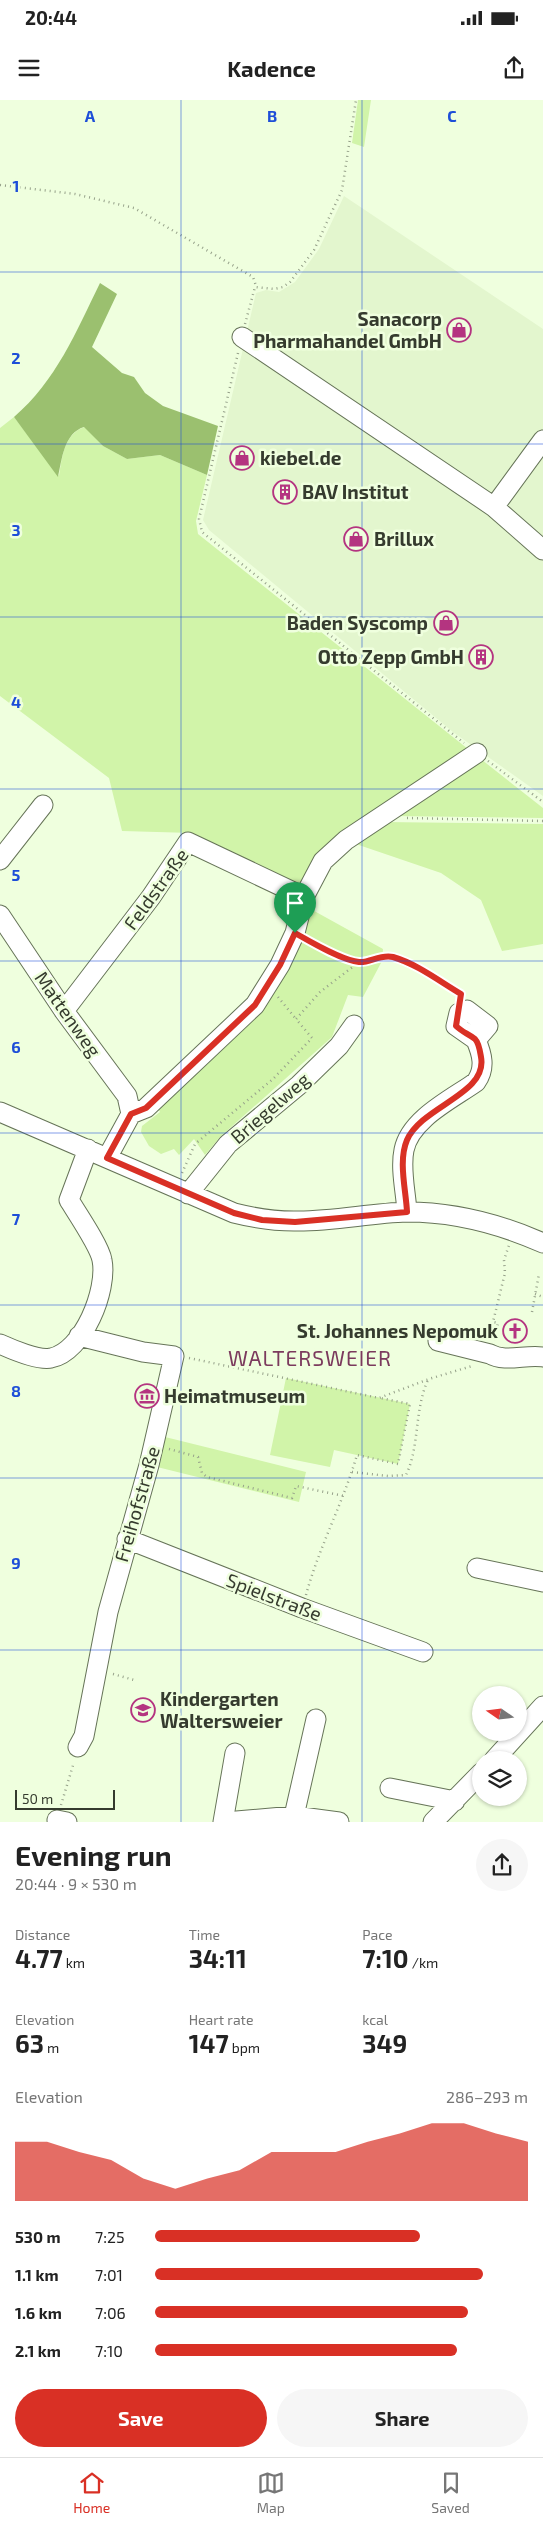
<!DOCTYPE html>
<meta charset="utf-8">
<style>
:root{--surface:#fff;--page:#f6f6f6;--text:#222;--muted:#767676;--line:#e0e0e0;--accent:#d93025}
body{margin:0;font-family:"Exo 2",sans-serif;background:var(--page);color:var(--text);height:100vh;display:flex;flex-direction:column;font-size:19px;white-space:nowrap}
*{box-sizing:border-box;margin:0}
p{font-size:16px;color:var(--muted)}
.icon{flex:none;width:28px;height:28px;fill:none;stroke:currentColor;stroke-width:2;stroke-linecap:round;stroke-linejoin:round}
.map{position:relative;height:1722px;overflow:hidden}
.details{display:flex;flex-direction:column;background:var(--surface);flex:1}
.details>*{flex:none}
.needle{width:32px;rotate:284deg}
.fabs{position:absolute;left:472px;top:1586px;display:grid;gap:10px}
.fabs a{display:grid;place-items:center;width:55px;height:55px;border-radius:50%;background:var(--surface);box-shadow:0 1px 4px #0004;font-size:25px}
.scale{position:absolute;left:15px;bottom:12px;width:100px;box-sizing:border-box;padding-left:5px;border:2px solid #353b2e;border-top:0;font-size:14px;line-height:18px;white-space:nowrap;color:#353b2e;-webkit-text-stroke:4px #efffde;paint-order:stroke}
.pin{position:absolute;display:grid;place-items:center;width:42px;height:42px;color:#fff;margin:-51px -21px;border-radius:50% 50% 50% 0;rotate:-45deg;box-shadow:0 0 5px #0007}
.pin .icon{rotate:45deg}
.round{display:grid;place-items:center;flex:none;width:52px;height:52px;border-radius:26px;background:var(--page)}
.headline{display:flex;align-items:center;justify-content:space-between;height:85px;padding:0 15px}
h1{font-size:28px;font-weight:700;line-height:38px}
.metrics{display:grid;grid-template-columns:repeat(3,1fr);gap:8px;height:85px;padding:5px 15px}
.metrics div{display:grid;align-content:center}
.metrics b{font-size:25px;font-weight:700}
.metrics small{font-size:14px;font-weight:400}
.metrics p{font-size:14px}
.chart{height:140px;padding:10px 15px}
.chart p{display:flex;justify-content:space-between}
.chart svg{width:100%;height:90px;margin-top:5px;fill:var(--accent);opacity:.7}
.action{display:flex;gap:10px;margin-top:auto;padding:10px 15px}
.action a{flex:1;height:58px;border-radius:30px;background:var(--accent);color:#fff;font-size:20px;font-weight:700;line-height:58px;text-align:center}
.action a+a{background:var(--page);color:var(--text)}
ul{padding:0 15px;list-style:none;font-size:16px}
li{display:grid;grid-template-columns:80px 60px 1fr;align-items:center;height:38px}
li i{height:12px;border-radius:6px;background:var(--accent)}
.status{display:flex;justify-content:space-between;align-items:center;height:35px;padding:0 25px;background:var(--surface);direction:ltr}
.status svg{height:14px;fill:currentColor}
header{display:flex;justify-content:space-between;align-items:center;height:65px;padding:0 15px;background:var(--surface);font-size:22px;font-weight:700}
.tab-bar{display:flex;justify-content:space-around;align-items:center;height:70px;border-top:1px solid var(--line);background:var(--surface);font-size:14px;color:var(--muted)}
.tab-bar a{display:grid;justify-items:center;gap:2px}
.tab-bar .active{color:var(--accent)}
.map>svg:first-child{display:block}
.built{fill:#e3f6ce}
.green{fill:#d1f4a9}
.forest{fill:#9bc06f}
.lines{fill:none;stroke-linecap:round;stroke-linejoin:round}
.minor-casing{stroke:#667458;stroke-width:21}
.path{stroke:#96a18a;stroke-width:2.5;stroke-dasharray:1 4;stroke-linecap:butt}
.minor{stroke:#fff;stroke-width:19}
.route-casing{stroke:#fff;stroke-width:10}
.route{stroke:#d93025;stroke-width:6}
.grid{fill:none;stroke:#1d4ed8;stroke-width:1;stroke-opacity:0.55}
.labels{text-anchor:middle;stroke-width:5;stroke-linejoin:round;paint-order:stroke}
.poi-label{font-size:19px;font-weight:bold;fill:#353b2e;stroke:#efffde;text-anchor:start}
.street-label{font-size:19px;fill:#353b2e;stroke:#efffde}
.quarter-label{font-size:21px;letter-spacing:1px;fill:#7b3a5d;stroke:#efffde}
.grid-label{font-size:16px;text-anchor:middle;font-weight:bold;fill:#1d4ed8;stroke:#efffde;stroke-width:5;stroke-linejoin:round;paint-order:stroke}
</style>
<div class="status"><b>20:44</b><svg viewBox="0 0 49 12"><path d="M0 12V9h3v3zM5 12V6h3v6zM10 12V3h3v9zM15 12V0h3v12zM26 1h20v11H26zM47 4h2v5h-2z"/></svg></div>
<header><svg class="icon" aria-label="menu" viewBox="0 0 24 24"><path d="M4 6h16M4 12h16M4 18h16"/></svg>Kadence<svg class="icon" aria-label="share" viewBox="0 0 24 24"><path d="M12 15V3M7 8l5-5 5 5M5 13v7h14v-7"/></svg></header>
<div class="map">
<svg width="543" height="1722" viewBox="0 0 543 1722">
<rect width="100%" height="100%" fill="#efffde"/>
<path class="built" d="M344,96L543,229V696L453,632L209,430L203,420L256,193L266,190L279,192L295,182L319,149Z"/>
<path class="green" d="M358,0H371L364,47L352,43Z
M14,317L59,376C62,358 64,333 85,327L103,346L127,359L160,355L207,375L196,421L198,434L473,653L380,715L302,790L192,733L122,731L109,678L0,596V328Z
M477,656L543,708V718L392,716Z
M383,722L543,724V844L502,851L481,800L441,773L350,742Z
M307,807L383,849L382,861L363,897L348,895L332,937L220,1037L205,1055L194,1039L179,1055L174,1049L161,1054L149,1046L141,1032L142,1026L160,1012L157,1007L239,932Z
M286,1278L410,1304L398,1364L334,1350L330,1367L270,1355Z
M157,1335L306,1372L299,1402L149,1365Z"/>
<path class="forest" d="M100,183L117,194L92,247L122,273L134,277L145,293L163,306L218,326L207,375L160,355L127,359L103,346L84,327C64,333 62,359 58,377L14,317C56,281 76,232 100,183Z"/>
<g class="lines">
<g class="minor-casing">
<path id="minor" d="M242,237L494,407L543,450
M494,407L543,340
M0,760L43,705
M0,815L64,911L127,996L131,1014
M467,910L488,926L476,940L456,926L459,913Z
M64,911L151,797L188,742L304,797
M0,1012L234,1113C254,1118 273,1121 294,1121C332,1122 369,1113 407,1112C455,1112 500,1124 543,1143
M107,1058L131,1014L146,1008L255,905L280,865L295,833L304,797L323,761L346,740L477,653
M188,1094L228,1044L299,985L339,946L354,925
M407,1112C406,1093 400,1069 404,1050C410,1019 452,999 476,982C486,968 482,954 476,940
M438,1241L490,1254C505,1263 526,1254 543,1257
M0,1244C11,1249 39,1261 51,1258C83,1252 108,1190 102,1160C100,1147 77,1113 69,1100L88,1049
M127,1439L302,1508L423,1552
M477,1468L543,1482
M78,1647L84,1636L108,1512L149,1365L174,1256L143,1252L79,1236
M494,1660L543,1606
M390,1688L455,1701
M294,1716L316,1619
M57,1720L67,1722
M223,1722L235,1653
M225,1722L294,1716L339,1722
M433,1722L481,1673"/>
</g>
<path class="path" d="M0,85L75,94L134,108L253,177L256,186
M245,224L255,187L274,189L283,187L290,182L314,150L342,90L356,0
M238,253L199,419L202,432L464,643
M488,661L543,702
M407,718L543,721
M307,840C318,846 349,863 361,861C372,860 380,854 392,857C416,863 439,881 461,894
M278,897L296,919
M182,1073L195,1044L273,979L312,938L296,919L320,892L359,862
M535,1194L543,1197
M532,1212L539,1174
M494,1240L498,1223L493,1222L505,1173L504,1160L509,1145
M189,1258L379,1298L429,1279L472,1266
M169,1349L198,1357L202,1373L207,1377L292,1398L296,1386L344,1396
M352,1372L388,1376L406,1375C420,1346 414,1310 428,1280
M306,1495C319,1447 343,1403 357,1355L398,1364L410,1304L380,1298
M113,1574L134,1580
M61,1705L74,1662"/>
<use href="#minor" class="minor"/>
</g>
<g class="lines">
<g class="route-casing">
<path id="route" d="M295,833C311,842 341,860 359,862C370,863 380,854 393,857C417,864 439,881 461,894L456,926C462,932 469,934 475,939C479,943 480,951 481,957C488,994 422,1006 407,1040C398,1061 406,1090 407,1112L295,1122L262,1120L234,1113L107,1058L131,1014L146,1008L255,905L280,865Z"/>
</g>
<use href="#route" class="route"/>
</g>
<path class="grid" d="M181,0V1722M362,0V1722M0,172H543M0,344H543M0,517H543M0,689H543M0,861H543M0,1033H543M0,1205H543M0,1378H543M0,1550H543"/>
<defs>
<g id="shop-ring" transform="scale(1.25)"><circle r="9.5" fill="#efffde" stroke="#b43480" stroke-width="1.5"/><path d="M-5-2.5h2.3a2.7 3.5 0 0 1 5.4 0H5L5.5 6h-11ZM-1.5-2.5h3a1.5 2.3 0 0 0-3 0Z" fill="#b43480"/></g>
<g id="building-ring" transform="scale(1.25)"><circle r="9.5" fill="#efffde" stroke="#b43480" stroke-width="1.5"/><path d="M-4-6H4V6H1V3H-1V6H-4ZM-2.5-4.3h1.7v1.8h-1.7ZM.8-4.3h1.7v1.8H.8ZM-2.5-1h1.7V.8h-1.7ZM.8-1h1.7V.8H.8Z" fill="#b43480"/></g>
<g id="church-ring" transform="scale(1.25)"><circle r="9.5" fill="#efffde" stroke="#b43480" stroke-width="1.5"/><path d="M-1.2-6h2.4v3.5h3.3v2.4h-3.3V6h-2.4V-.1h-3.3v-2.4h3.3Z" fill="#b43480"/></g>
<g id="museum-ring" transform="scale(1.25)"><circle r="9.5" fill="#efffde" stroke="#b43480" stroke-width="1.5"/><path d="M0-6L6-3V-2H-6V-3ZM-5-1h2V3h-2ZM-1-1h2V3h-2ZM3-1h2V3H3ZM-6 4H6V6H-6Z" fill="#b43480"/></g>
<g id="school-ring" transform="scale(1.25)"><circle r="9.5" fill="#efffde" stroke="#b43480" stroke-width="1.5"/><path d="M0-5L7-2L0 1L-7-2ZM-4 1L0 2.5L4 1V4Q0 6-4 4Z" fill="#b43480"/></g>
</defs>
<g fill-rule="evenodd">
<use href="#shop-ring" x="459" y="230"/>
<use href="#shop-ring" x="242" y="358"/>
<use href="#building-ring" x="285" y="392"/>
<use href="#shop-ring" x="356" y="439"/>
<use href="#shop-ring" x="446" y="523"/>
<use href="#building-ring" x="481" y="557"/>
<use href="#church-ring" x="515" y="1231"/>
<use href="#museum-ring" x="147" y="1296"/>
<use href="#school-ring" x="143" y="1610"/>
</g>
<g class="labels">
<g class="poi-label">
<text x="442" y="226" text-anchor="end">Sanacorp<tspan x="442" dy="22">Pharmahandel GmbH</tspan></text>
<text x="260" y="365">kiebel.de</text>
<text x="302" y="399">BAV Institut</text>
<text x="374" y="446">Brillux</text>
<text x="428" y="530" text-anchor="end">Baden Syscomp</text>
<text x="464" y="564" text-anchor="end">Otto Zepp GmbH</text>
<text x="498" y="1238" text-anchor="end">St. Johannes Nepomuk</text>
<text x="164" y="1303">Heimatmuseum</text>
<text x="160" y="1606">Kindergarten<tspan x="160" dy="22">Waltersweier</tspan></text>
</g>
<g class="street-label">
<text transform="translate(156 789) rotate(-54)" y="7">Feldstraße</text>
<text transform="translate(68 914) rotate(55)" y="7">Mattenweg</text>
<text transform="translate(270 1008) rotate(-41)" y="7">Briegelweg</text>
<text transform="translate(137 1404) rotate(-74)" y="7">Freihofstraße</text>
<text transform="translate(274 1497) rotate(21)" y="7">Spielstraße</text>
</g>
<g class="quarter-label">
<text x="310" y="1266">WALTERSWEIER</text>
</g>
</g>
<g class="grid-label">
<text x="90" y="22">A</text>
<text x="272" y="22">B</text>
<text x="452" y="22">C</text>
<text x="16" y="92">1</text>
<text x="16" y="264">2</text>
<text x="16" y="436">3</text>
<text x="16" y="608">4</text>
<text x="16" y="781">5</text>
<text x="16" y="953">6</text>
<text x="16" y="1125">7</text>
<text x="16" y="1297">8</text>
<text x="16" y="1469">9</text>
</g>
</svg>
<div class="fabs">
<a><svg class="needle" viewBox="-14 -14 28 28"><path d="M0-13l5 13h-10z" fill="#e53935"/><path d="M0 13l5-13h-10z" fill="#767676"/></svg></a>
<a><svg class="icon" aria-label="layers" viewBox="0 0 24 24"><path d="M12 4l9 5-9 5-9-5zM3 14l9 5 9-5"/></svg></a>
</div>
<div class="scale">50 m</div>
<div class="pin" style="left:295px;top:833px;background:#1e9e55"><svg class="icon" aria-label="arrive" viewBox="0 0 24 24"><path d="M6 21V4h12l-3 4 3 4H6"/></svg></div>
</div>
<section class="details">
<div class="headline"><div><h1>Evening run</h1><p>20:44 · 9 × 530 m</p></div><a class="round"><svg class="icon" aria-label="share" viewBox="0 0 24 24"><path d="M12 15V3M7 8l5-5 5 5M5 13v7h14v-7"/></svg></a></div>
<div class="metrics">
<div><p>Distance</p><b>4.77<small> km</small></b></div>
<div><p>Time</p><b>34:11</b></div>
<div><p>Pace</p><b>7:10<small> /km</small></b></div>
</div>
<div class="metrics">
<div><p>Elevation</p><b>63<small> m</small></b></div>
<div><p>Heart rate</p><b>147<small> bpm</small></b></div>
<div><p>kcal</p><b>349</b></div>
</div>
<div class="chart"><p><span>Elevation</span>286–293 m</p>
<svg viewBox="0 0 160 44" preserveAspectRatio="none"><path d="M0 44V15L10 15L20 20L30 24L40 33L50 38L60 33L70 29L80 20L90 20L100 20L110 15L120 11L130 6L140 6L150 11L160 15V44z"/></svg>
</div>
<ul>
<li><b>530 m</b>7:25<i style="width:71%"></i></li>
<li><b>1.1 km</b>7:01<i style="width:88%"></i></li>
<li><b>1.6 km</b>7:06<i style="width:84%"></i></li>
<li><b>2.1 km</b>7:10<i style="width:81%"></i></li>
</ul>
<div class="action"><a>Save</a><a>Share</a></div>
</section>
<nav class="tab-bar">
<a class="active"><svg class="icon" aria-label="home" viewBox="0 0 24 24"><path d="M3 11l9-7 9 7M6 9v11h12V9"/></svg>Home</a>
<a><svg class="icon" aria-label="map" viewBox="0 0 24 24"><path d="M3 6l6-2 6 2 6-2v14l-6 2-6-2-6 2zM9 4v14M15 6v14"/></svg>Map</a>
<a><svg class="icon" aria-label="saved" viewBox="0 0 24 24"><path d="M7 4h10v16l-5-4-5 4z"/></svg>Saved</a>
</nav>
